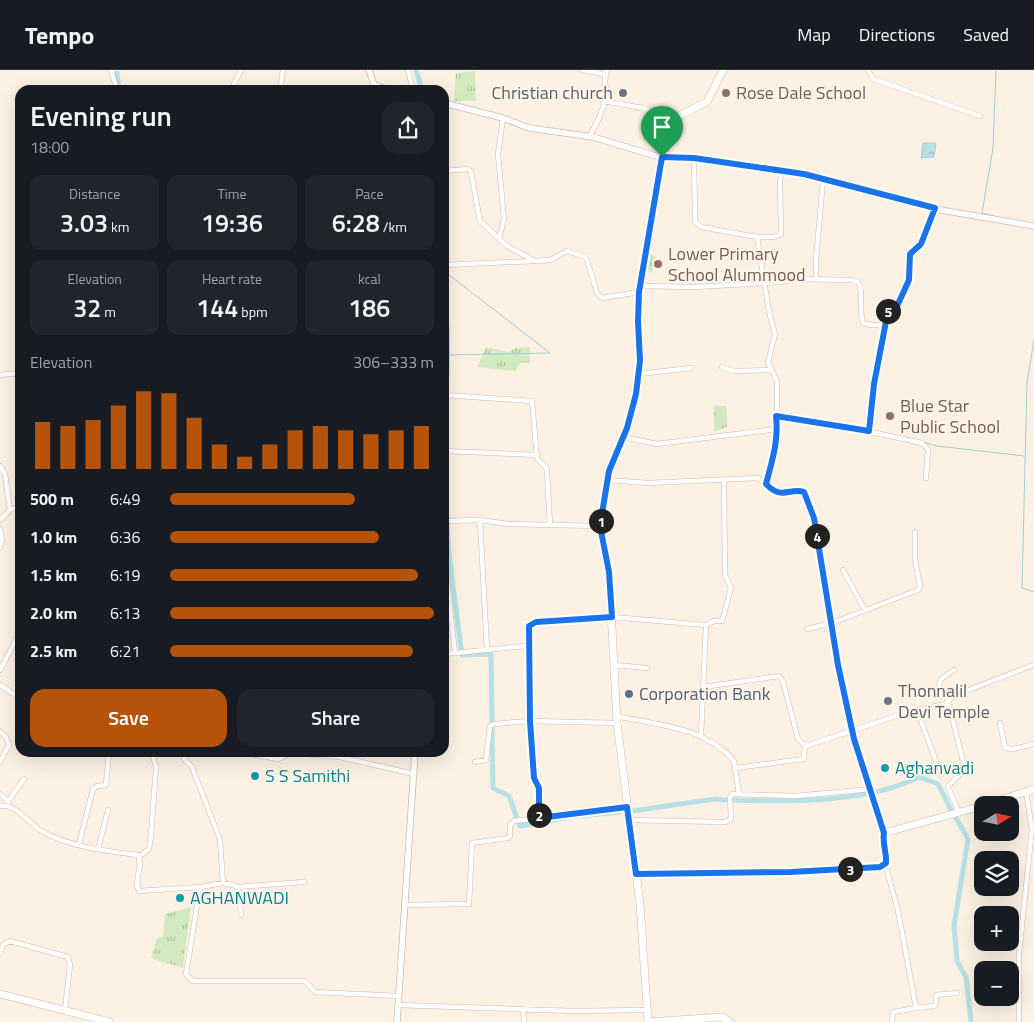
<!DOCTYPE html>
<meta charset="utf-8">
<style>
:root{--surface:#171b24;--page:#20242c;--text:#f1f3f6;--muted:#9ea1a6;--line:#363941;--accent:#b45309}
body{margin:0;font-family:"Titillium Web",sans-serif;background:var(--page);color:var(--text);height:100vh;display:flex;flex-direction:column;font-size:19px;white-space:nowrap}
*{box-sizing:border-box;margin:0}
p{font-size:16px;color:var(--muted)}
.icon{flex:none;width:28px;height:28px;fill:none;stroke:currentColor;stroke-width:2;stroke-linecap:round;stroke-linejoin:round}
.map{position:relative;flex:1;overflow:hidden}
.drawer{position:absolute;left:15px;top:15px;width:434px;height:672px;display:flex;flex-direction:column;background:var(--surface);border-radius:15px;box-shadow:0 5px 20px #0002}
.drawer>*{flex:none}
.needle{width:32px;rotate:80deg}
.fabs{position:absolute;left:974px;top:726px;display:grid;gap:10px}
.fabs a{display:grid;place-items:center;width:45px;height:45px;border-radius:10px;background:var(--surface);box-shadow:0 5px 20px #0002;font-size:25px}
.pin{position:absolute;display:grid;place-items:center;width:42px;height:42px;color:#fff;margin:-51px -21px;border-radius:50% 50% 50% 0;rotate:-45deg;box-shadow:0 0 5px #0007}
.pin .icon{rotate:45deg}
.km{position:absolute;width:25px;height:25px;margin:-12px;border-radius:50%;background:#222;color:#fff;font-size:14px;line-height:25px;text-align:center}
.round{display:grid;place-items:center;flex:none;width:52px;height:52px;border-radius:15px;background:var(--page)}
.summary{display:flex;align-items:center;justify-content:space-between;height:85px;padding:0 15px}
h1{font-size:28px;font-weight:600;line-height:38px}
.metrics{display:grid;grid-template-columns:repeat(3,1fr);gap:8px;height:85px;padding:5px 15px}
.metrics div{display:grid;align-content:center;border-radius:12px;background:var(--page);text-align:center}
.metrics b{font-size:25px;font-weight:600}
.metrics small{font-size:14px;font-weight:400}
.metrics p{font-size:14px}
.chart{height:140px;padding:10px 15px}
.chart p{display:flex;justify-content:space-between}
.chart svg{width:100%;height:90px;margin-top:5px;stroke:var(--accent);stroke-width:6}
.action{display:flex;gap:10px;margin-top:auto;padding:10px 15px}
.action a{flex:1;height:58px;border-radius:15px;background:var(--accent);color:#fff;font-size:20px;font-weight:600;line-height:58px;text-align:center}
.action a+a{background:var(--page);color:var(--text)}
ul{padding:0 15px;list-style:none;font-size:16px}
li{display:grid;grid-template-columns:80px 60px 1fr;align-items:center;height:38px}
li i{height:12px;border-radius:6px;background:var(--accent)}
header{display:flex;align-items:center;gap:30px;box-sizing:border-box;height:70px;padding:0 25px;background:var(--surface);border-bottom:1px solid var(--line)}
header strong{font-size:24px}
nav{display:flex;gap:28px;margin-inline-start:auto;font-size:18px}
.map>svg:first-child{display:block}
.park{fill:url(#park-tufts)}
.water{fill:url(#water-ripples);stroke:#9dd1d8}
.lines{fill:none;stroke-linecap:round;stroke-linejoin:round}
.stream{stroke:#9dd1d8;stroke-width:1}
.canal{stroke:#b7e1e6;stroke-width:5}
.minor-casing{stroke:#d0baac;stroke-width:5.5}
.tertiary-casing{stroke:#d0baac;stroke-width:7}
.secondary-casing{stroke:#d3baa9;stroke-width:8}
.minor{stroke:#fff;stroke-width:4.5}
.tertiary{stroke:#fff;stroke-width:5.5}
.secondary{stroke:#fff;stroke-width:7}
.route-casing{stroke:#fff;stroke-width:10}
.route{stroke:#1a73e8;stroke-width:6}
.worship-dot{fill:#6b7280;stroke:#fff5e9;stroke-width:2}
.education-dot{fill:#8d6e63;stroke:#fff5e9;stroke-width:2}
.service-dot{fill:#5c6f8a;stroke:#fff5e9;stroke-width:2}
.culture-dot{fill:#0f9aa8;stroke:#fff5e9;stroke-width:2}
.labels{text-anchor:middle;stroke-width:4;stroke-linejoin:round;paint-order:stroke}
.worship-label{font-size:18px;fill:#5b616d;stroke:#fff5e9;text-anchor:end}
.education-label{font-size:18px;fill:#785e54;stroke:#fff5e9;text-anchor:start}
.service-label{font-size:18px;fill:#4e5e75;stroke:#fff5e9;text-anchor:start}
.culture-label{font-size:18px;fill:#0d838f;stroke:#fff5e9;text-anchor:start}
</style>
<header>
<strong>Tempo</strong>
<nav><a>Map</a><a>Directions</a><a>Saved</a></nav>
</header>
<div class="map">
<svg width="1034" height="952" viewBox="0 0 1034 952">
<defs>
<pattern id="park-tufts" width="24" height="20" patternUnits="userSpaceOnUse" patternTransform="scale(1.25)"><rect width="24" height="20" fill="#d3eac1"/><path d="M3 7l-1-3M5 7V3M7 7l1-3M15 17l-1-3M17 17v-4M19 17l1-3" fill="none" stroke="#b0c09f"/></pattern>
<pattern id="water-ripples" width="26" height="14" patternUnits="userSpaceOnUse" patternTransform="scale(1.25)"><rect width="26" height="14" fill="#b7e1e6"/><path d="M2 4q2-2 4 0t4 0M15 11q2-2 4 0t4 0" fill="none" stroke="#99b9bc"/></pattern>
</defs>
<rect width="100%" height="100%" fill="#fcf1e2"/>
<path class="park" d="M475,1L476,31H454L456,3Z
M649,183L656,187L652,203L648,200Z
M486,277L509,282L515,278L530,277V293H520L516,301L477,297Z
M714,335L726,336L727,357L714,362Z
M191,837L183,898L151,888L157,868L163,866L165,844Z"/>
<path class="water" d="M923,73H936L934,87L921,88Z"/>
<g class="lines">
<path class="stream" d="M996,0L993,78L982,143L997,147
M444,201L550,283L446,285
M1034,270L1027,313L1022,518L1034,522
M913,369L937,376L1024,386"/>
<path class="canal" d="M416,0L422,20
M117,3L119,20
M444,240C452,264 444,335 444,364
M444,403L449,485L462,585L491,584L493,718L509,726L520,756L571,747L620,742
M733,730C790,732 867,733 919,707L938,714L952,742
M632,741L715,729L726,730
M956,748L968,769L954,856L957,891L966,907L971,952"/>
<g class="minor-casing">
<path id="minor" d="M111,0L117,20
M408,0L413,20
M582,0L605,4
M868,0L873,9L980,46
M231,20L241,0
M280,20L283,0
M603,31L643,38L674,48
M589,66C596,57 607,32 606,20C605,13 604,7 607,0
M694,87L695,152L701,157L757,167
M783,100L780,110L781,164L774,167H757L769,242L775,264L768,293L777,311V359L775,380L766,414C780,430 790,417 804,422L814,447L838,595L854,669L884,763
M444,101L468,99L471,102L480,151L507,176L535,191L550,190L567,181L586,187L597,223L602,228L639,222
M499,168L504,150L498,84L503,48
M444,195L534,191
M816,208V190L823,110
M640,216L695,217L779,212L798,209L852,210L858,212C865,224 857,241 864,254L885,256
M444,251V264
M722,297L734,301L771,300
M639,304L691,298
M0,305L20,303
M444,325L532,331L537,389L546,397L547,402L550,455
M776,346L834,354L922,373L928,379L926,408
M869,361L874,314L888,241L899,234L909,210L910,185L921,174L935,139
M623,367L657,374L777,359
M444,381L537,385
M0,396L5,404L10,440
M607,410L648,413L758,408L766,414
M0,450L10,440L20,436
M480,450L487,580
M444,451L480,450L508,454L600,456
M0,459L2,470L0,477
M444,485L455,583L526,576L529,573V556L536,552L612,547L706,555
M843,500L865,540
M807,559L832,553L918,520L920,516L915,490V462
M529,573L530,651L534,708L539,718V748
M444,584L455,583
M614,595L647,598
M0,600L20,562
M954,600L941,609L939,615L948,631L964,695C963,704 953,709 948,717L959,743
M0,615L20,628
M703,617L779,606L783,612L798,669L806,676L908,642L945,634L953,626L1033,595
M917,640L941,705
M616,646C658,655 705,657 734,691L739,724
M1000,653L1005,678L1013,679L1034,674
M0,661L6,667L9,675L0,692
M701,665L706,555L714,551H722L731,518L725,505L724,410
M185,682L184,689L192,697L220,770L223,813
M239,682L278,689L291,683L340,687L414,704
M475,692L486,690L490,656L494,654L530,651L617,653
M736,698L804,689L805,675
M0,724L9,732
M9,730L24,709
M0,736C15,733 29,753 41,761C70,777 106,781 138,785C144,797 133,810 139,821L200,817L186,904L193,911H305L315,922L399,926
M629,750L725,752L731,749L730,727L732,724L796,726L871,719
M79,774L93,719L97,716L106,715L109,682
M98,779L108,740
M139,787L149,779L151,766L156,697L152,682
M885,793L898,841L916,938L893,942L892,952
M200,817L223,813L236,816L239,823L241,845
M237,817L304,812
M404,835L469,834L472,773L508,768L510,766V755L514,751L627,737
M0,883L4,874L10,871L68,887L70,895L65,940
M398,935L573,941L647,940
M916,938L934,936L936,933V925L957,923
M523,939L524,952
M1019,952V884L1032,759L1026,722"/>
</g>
<g class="tertiary-casing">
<path id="tertiary" d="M369,0L374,15L390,20
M444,33L503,48L529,58L593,67L656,86L694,87L804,104L935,139L1034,156
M397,952L415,682"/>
</g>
<g class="secondary-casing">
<path id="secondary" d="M723,0L707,32L674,48L662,87L640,216L638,251L641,291L636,324L627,358L609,401L600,456L609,502L617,653L640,834L648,952L722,947L730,952
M985,735L1034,719
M636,804L791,802L881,797L885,793C887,783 882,773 884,763L982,736
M0,924L110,952"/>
</g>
<use href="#minor" class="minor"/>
<use href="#tertiary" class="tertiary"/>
<use href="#secondary" class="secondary"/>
</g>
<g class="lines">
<g class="route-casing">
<path id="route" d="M662,87L694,88L804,104L935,138L921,174L910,184L909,210L898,234L888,241L874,314L869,361L776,346C779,370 772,391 766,414C782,431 790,417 804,422L814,448L838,595L854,669L884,763C882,773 887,783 886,793L880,797L791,802L636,804L627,737L539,748V718L534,708L530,651L529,556L536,552L612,547L609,502L600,456L609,401L627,358L636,324L640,291L638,251L639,222Z"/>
</g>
<use href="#route" class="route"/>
</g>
<g class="worship-dot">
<circle cx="623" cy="23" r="5"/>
<circle cx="888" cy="631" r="5"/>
</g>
<g class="education-dot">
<circle cx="726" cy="23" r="5"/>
<circle cx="658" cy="194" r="5"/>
<circle cx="890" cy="346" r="5"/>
</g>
<circle class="service-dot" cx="629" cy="624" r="5"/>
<g class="culture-dot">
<circle cx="885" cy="698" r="5"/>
<circle cx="255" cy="706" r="5"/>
<circle cx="180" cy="828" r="5"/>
</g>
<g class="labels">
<g class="worship-label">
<text x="613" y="29">Christian church</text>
<text x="898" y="627" text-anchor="start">Thonnalil<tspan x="898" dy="21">Devi Temple</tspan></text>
</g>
<g class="education-label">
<text x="736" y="29">Rose Dale School</text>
<text x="668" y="190">Lower Primary<tspan x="668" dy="21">School Alummood</tspan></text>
<text x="900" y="342">Blue Star<tspan x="900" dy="21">Public School</tspan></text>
</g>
<g class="service-label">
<text x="639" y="630">Corporation Bank</text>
</g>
<g class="culture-label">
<text x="895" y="704">Aghanvadi</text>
<text x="265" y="712">S S Samithi</text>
<text x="190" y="834">AGHANWADI</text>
</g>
</g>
</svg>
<div class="fabs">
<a><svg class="needle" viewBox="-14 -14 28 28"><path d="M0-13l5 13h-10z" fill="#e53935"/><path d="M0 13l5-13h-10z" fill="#9ea1a6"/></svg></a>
<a><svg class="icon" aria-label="layers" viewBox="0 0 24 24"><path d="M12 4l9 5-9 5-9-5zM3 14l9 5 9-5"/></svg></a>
<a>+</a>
<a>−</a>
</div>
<div class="pin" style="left:662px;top:87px;background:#1e9e55"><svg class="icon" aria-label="arrive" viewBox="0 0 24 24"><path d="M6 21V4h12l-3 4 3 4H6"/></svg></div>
<b class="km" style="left:601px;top:451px">1</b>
<b class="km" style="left:539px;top:745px">2</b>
<b class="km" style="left:850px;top:799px">3</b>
<b class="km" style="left:817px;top:466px">4</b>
<b class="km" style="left:888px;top:241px">5</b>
<section class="drawer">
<div class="summary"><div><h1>Evening run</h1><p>18:00</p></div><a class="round"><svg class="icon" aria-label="share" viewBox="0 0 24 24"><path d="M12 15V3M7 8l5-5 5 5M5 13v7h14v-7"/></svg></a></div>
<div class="metrics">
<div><p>Distance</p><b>3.03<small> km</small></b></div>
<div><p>Time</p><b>19:36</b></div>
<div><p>Pace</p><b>6:28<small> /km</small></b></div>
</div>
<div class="metrics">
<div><p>Elevation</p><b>32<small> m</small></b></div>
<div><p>Heart rate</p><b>144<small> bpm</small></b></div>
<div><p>kcal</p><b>186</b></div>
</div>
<div class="chart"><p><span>Elevation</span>306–333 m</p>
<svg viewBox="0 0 160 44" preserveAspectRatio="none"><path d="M5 44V21M15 44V23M25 44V20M35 44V13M45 44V6M55 44V7M65 44V19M75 44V32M85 44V38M95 44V32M105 44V25M115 44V23M125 44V25M135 44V27M145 44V25M155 44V23"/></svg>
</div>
<ul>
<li><b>500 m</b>6:49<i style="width:70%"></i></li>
<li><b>1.0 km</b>6:36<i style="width:79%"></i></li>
<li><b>1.5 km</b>6:19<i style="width:94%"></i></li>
<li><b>2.0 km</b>6:13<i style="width:100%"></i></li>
<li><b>2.5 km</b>6:21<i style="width:92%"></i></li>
</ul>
<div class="action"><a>Save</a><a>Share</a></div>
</section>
</div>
